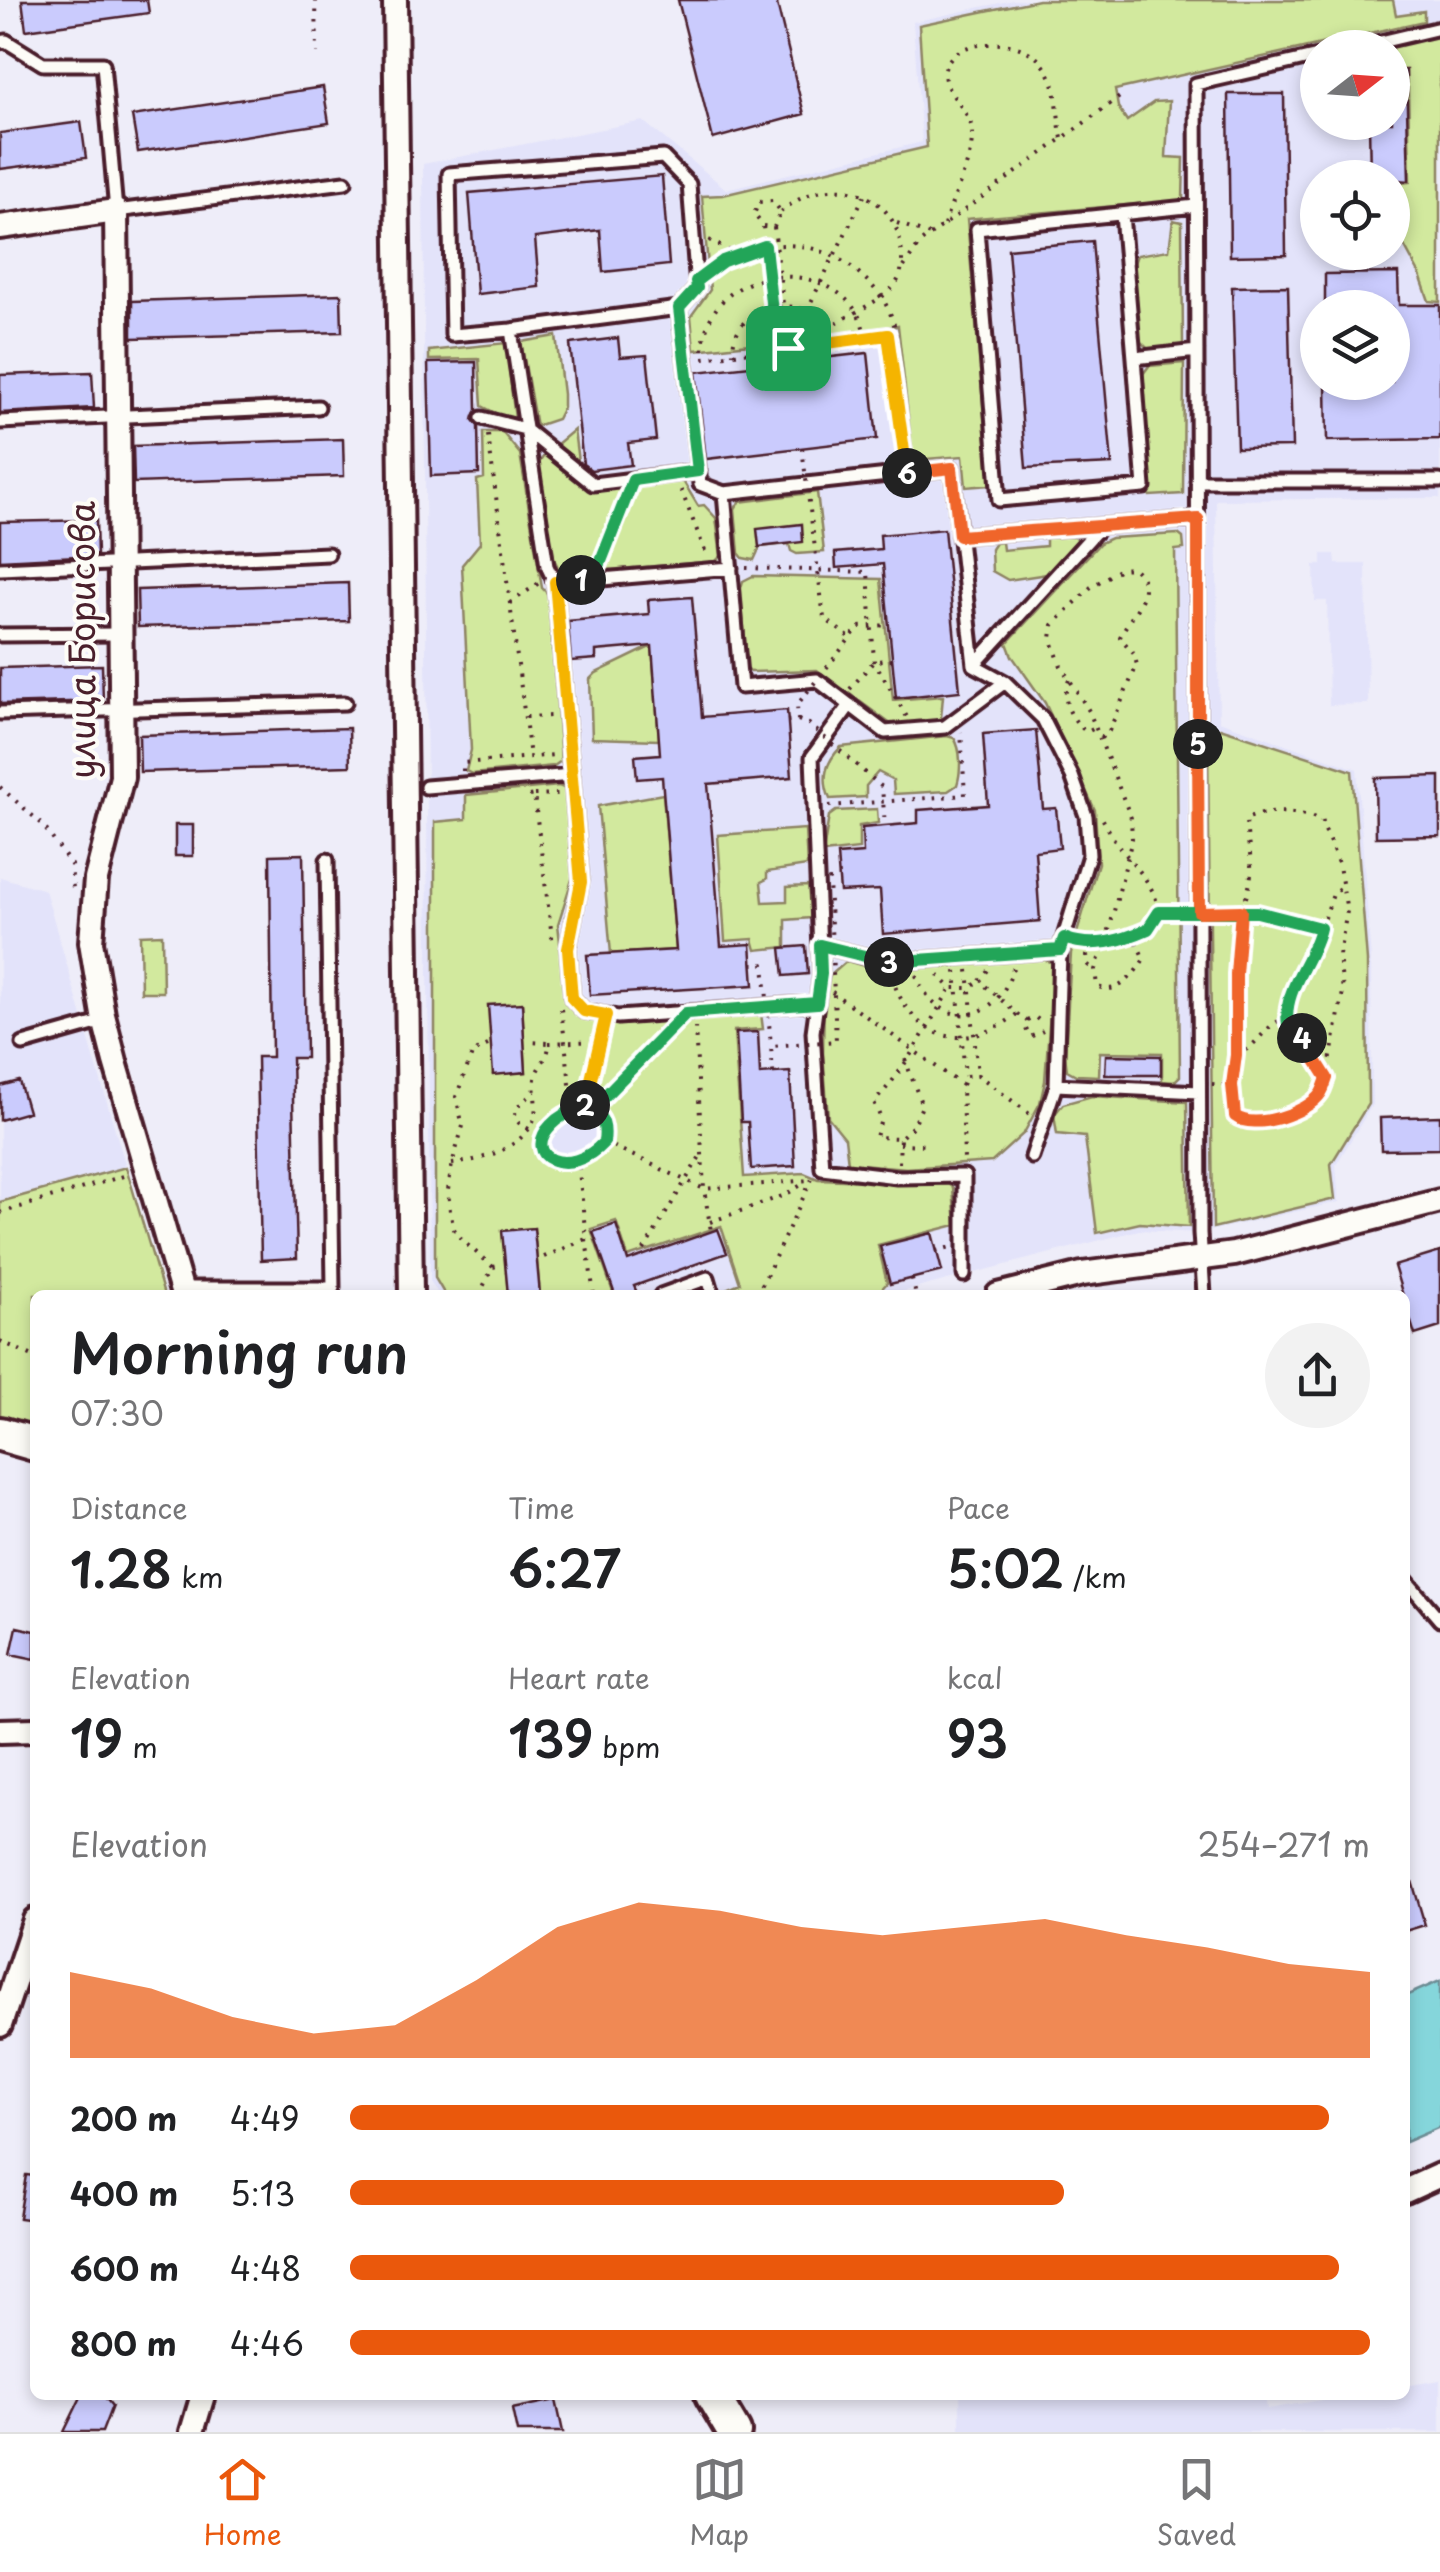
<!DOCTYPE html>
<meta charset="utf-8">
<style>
:root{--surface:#fff;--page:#f2f2f2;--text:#202124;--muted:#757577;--line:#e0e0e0;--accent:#ea580c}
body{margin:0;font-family:"Playpen Sans",sans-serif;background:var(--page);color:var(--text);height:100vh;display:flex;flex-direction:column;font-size:38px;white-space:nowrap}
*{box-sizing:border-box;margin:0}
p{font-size:32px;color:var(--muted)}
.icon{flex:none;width:55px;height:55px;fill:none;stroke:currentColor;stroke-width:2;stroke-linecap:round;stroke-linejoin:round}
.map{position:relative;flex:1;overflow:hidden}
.panel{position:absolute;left:30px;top:1290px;width:1380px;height:1110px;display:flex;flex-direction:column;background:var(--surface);border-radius:15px;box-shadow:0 5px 15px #0003}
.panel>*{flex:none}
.needle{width:65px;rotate:73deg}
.controls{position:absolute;left:1300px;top:30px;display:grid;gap:20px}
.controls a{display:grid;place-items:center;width:110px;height:110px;border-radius:50%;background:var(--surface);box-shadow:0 5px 15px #0003;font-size:50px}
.pin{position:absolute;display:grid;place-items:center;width:85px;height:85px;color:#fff;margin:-42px;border-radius:20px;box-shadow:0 5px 15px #0006}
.km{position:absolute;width:50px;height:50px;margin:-25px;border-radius:50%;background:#222;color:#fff;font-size:28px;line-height:50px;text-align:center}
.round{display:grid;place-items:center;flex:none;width:105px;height:105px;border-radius:52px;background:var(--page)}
.head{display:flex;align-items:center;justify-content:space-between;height:170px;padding:0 40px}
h1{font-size:55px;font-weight:600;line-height:75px}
.figures{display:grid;grid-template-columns:repeat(3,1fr);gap:15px;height:170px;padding:10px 40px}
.figures div{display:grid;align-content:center}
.figures b{font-size:50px;font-weight:600}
.figures small{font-size:28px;font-weight:400}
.figures p{font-size:28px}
.chart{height:280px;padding:20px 40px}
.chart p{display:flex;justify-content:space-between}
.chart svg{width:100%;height:180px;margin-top:10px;fill:var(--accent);opacity:.7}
ul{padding:0 40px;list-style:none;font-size:32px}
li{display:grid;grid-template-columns:160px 120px 1fr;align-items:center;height:75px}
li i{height:25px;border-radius:12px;background:var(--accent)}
.tab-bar{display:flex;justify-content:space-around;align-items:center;height:140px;border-top:2px solid var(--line);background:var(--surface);font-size:28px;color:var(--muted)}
.tab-bar a{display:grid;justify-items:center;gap:5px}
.tab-bar .selected{color:var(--accent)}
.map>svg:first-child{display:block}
.built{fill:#e3e3fa;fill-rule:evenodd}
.green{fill:#d2e99e;stroke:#8e8464;stroke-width:2.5;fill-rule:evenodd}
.water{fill:#85d6db;stroke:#6d8d95;stroke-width:2.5}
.building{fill:#cacbfd;stroke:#4a1f2b;stroke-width:2.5}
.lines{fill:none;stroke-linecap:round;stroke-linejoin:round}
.lane-casing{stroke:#4a1f2b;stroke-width:19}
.street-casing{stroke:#4a1f2b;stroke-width:30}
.secondary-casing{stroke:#4a1f2b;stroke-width:40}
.path{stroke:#4a1f2b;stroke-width:4;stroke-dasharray:2.5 8;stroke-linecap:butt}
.lane{stroke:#fdfcf7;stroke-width:11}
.street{stroke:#fdfcf7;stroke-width:22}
.secondary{stroke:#fdfcf7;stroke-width:32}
.path-bridge{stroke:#4a1f2b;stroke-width:4;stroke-dasharray:2.5 8;stroke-linecap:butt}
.split-1-casing{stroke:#fff;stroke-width:20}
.split-2-casing{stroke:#fff;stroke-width:20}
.split-3-casing{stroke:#fff;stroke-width:20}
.split-4-casing{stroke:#fff;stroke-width:20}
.split-5-casing{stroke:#fff;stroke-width:20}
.split-6-casing{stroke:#fff;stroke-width:20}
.split-7-casing{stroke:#fff;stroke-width:20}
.split-1{stroke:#22a559;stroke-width:12}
.split-2{stroke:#f5b400;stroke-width:12}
.split-3{stroke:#22a559;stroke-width:12}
.split-4{stroke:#22a559;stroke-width:12}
.split-5{stroke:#f0652b;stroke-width:12}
.split-6{stroke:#f0652b;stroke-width:12}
.split-7{stroke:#f5b400;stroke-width:12}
.labels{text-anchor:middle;stroke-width:8;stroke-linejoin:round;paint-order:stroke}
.street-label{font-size:35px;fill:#4a1f2b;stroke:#fdfcf7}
</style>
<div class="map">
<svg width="1440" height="2432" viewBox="0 0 1440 2432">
<rect width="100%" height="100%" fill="#eeedf9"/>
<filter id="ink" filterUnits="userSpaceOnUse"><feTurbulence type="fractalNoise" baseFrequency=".01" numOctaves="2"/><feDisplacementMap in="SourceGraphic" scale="20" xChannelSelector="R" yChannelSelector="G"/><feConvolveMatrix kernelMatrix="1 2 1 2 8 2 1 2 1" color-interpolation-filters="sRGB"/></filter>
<g filter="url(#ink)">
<path class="built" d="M1013,0H1440V498L1216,500L1219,721L1357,769L1371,961L1372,1105L1336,1165L1339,1202L1200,1233L1139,1230L890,1295H439L430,1281L423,164L643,121L726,189L922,142L913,22ZM1318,48H1392V122H1318ZM1318,178H1392V252H1318ZM1318,308H1392V382H1318Z
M1322,554H1335L1336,564H1366L1368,704L1329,705L1327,601H1315L1314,565H1322Z
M0,877L45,890L126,1167L0,1202Z
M1440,2380V2432H960V2395H1265L1267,2409L1352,2395H1405V2386Z"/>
<path class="green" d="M1038,0H1393L1396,15L1424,11V21L1115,90L1118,107L1127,121L1154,102L1169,101L1166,157L1184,158L1183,200L967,219L990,485L966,487L963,456L913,460L898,326L812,337L791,328L780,327L766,333L759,343L694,350L691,316L710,290L702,196L723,195L927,147L919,25Z
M1440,35V302L1429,301L1420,275L1393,225V184L1410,182L1408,88H1393L1392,48H1383Z
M1173,220L1182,222L1183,345L1148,349L1140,341L1134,263L1137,255L1169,250Z
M556,336L563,394V407L557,419L536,426L521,342Z
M506,343L515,419L509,420L482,406L479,359L429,360V351Z
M1184,363L1183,494L1150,496L1143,374L1149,366Z
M574,430L581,485L591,490L669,480L683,481L698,506L704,505L716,518L721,556L716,561L572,573L559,569L554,559L539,463L545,454Z
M483,432H502L520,454L542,588L549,595L561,761L554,766L472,774L466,771L471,750L462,565L480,543L477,480L484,478Z
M817,492L824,552L797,554L791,551L789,544L760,547L754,560L743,558L739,553L735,509L739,502Z
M1178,534L1183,538L1184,549L1175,550L1180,1076L1174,1082L1162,1081V1053L1100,1052L1099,1076L1076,1075L1067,1070L1065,1056L1071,953L1098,863L1095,810L1045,703L1012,656L1007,643L1100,543L1111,538Z
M1075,536L1078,539L1047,574L1008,580L992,571L991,549L995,543L1002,542L1003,550L1046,546V538Z
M753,576L881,579L893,700L943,696L941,718L933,721L892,725L817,670L751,672L747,668L741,588L743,581Z
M652,646L659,740L592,738L590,679L596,673Z
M1220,728L1352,771L1367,961L1368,1104L1331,1164L1335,1199L1213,1228L1208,738L1212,730Z
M947,736L954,738C962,750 961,772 957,785L948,791L894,794L893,780L878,772L866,786V797L830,799C821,778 826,762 841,747Z
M559,786L566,789L573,876L558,924L567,1005L581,1018L618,1025L761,1013L763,1029L734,1031L744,1177L804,1173L818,1179L948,1184L953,1188L956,1225L878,1245L887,1283L876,1295H722L726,1289L740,1283L721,1226L628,1257L616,1221L591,1229L614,1295H540L534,1228L503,1231L508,1295H445L435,1278V822L466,819V795ZM522,1004L526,1072L493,1074ZM578,1104L589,1105L602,1113L609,1139C574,1191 510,1156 551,1121C560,1113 566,1107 578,1104Z
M663,794L676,950L611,954L598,806Z
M877,809L878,823L859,826V849L823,853L829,816L836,811Z
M805,829L807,866L767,872V879L761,882L763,902L787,901V887L808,886L811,918L786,920V947L756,950L753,939L725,941L718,835Z
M162,934L163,992H141L140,935Z
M1041,958L1051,962L1053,972L1045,1081L1040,1103L1024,1133L992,1162L906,1168L848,1163L845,1138L828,1117L823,1053L824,996L830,976L847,961L881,971Z
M1092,1096L1187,1102L1189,1227L1140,1223L1097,1233L1085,1137L1057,1134L1054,1115L1063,1104Z
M126,1167L164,1295H35V1430L0,1420V1202Z"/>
<path class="water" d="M1440,1981V2127L1405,2142V1996Z"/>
<path class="building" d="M22,0H147L149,13L26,30Z
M678,0H776L804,114L713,139Z
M1392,70H1406L1409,181L1370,178L1369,122H1392Z
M323,87L329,123L138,152L132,116Z
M1228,94H1284L1286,255L1230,256Z
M81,122L86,158L0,169V133Z
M662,176L669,265L603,272L600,230L535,238L539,287L477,294L469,193Z
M1092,241L1112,464L1026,468L1008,249Z
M1398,273L1399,305H1440V439L1327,441L1326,382H1392V308H1325V274Z
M1288,286L1292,447L1237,448L1232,287Z
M341,294L342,332L132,338V301Z
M618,338L620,357L647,355L656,440L628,443L631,465L591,470L583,464L570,344Z
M868,353L877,439L706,459L696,372Z
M476,362L477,410L473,420L478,426L479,474L431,476L428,363Z
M92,372L94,408L0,413V375Z
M343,439L344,476L134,483L133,446Z
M96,520L97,555L0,560V522Z
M802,524L803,542L759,547L757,529Z
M944,529L960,691L896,698L883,564L836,568L835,553L881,549L880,535Z
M348,583L349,621L138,627L137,590Z
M692,597L702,717L787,710L792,777L708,784L721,946L751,944L754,985L590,995L587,955L676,950L662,777L637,779L635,756L660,754L652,646L596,651V659L571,661L568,621L649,614L648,600Z
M102,665L103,701L0,704V668Z
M349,728L350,766L140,772L139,735Z
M1036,730L1043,809L1056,808L1060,848L1035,851L1040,921L883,934L880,890L840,892L837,855L863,853L862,828L918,823V810L988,805L983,734Z
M1440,776V836L1376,837L1375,778Z
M175,825H193V856H175Z
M303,854L306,1058H292L297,1258L261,1260L257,1057H272L270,855Z
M806,946L808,974L784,976L781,948Z
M522,1003L526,1072L493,1075L488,1005Z
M758,1032L760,1074L790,1072L795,1166L751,1169L748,1122H741L736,1033Z
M1106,1055L1161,1056V1075H1105Z
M19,1081L28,1112L0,1120V1086Z
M1440,1116V1149L1381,1150L1380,1118Z
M616,1224L628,1261L718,1229L727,1253L634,1286L638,1295H615L593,1232Z
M534,1228L540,1295H508L502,1231Z
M932,1233L942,1271L890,1284L880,1246Z
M1440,1252V1327L1415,1335L1394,1266Z
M17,1627L35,1631V1659L11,1654Z
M1409,1871L1425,1925L1405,1931V1872Z
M26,2175L35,2176V2220L19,2218Z
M82,2395H103L112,2406L102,2432H64Z
M556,2400L563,2432H517L512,2409Z"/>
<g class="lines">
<g class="lane-casing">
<path id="lane" d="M0,42L6,41L43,64H103L116,211L345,182
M1355,48L1440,28
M1196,206L977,229L999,500L1144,487L1134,358L1197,351
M1122,214L1134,358
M679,308L700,484L724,493
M511,330L679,308L697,288L689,184L663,157L449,174L452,335L511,330L547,566L555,583
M482,418L525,429L593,484L699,471
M0,422L318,407
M1197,481H1440
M959,536L1197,519
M731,568L555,583L581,881L568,949L572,998L584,1011L618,1017L817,1003
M0,569L328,554
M0,635L121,634
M974,665L1101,526
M1005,682L974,665L952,468L724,493L741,687L817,680L885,732L945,727L1005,682L1043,719L1072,776L1086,816L1089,855L1060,950L1056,1085
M850,705L812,757L821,974L813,1032L822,1168L897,1177L964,1176V1275
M0,713L345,703
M426,787L572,775
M820,945L889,962L1060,950
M23,1044L104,1021
M1032,1157L1056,1085L1199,1092
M181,1288H333L327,860
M661,1295L708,1278L713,1295
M1204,1295L1200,1233L1196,84L1318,56
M1405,1579L1440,1620"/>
</g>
<g class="street-casing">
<path id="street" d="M395,0L411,1295
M0,227L116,211L122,777L96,879L91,942L103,1015L115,1062L183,1295
M998,1295L1082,1274L1234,1254L1440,1201
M0,1731L35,1730
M0,2025L35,1920
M1405,2191L1440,2175
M192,2432L203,2395"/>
</g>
<g class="secondary-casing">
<path id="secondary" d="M0,1434L35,1444
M712,2395L734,2432"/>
</g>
<path class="path" d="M316,0L317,53
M781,212C829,169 902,190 902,260C902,271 900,280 892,288C880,303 814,333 792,346
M897,223L930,235
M944,225C952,199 975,156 972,130C970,108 939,90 945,69C948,56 961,48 973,46C1004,40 1037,45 1051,78C1059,96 1057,119 1062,138
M763,226L774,227L781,212L773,201L759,202L754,214L763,226L776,349
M774,227L788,346
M709,240L736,254
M904,267L920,243L930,235L1121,96
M712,269C759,236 819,236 862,276C880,292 893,311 896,335H890
M865,338C857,255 699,251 703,358L888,335L905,458
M788,348L864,196
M733,354C730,298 821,288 833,342
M488,435L530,757
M681,490L707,556
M599,566L627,495
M746,568L868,572L874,661L907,717
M510,603L539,583
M1069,680C1060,700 1071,720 1087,732L1095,728
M850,689L874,661L892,660
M526,717L552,716
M1101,738L1109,731L1137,665L1134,654L1120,637C1130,614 1160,590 1133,568L1120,569L1091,587L1053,625L1051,638L1061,666L1089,711L1131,818L1132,839L1110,927L1095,970L1097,986C1117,997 1134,975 1144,959L1133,935
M463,771V763L555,755
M0,787L42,824L71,865L73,889
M534,795L559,794
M529,796L534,795L553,945
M829,806L965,795L961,732
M1213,911H1241C1259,866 1248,862 1246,819C1270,809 1298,811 1321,820L1339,866L1347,911L1339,955L1343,992L1327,1078L1320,1095L1290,1114L1256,1124L1244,1123L1235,1116L1232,1085L1236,1055V974L1241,911L1257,912L1320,928
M1159,912H1184
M1077,943C1098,945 1120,941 1139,933C1185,914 1134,866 1118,845C1112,837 1107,826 1102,818
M1086,944L1088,965L1095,970
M968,970L978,1075
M956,971L965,1076
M916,975C938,1032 998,1025 1013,968
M938,975L951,988H970L980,981
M892,977C912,1042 966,1054 1017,1014L980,981L988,970
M832,992L962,1085L964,1161
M561,1009L573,1109
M1017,1014L1027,1021L1025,1027L1030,1037L1043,1031
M1027,1021L1035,1017L1042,1023
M695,1027L704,1189L711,1231
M549,1043L600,1041
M488,1045L473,1052L456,1097L463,1126L452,1164L448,1190L450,1211L454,1229L464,1242L493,1267
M1236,1055C1260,1045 1260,1029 1286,1017
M905,1059L922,1106L914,1125L900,1138L876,1137L881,1119L874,1102C905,1071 927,1026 951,988
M1326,1076C1320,1062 1287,1022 1286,1017C1283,996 1305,971 1313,952C1321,933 1326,912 1334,892L1341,887
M1212,1084L1232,1085
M962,1085L965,1076L978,1075L1031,1115
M585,1108L602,1030
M573,1109C597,1108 607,1118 604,1142C564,1186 508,1154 573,1109Z
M592,1109L669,1030
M529,1129C518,1124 515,1121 515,1109L535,1091
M604,1142L704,1189L810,1180
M899,1144L928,1145
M899,1163L900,1138
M452,1164C479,1161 524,1148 534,1119C538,1105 533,1092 535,1079C537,1064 549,1061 549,1043L528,1042
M0,1213L127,1175
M710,1222L785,1195L806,1182
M586,1239L594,1295
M644,1250L702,1153
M936,1251L951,1247
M544,1257L586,1239L578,1160
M912,1279L916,1295
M479,1295L493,1267L501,1265
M757,1295L812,1179
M0,1341L35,1357"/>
<use href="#lane" class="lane"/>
<use href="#street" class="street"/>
<use href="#secondary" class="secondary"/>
<path class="path-bridge" d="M802,448L824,618L850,638
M798,720L809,724L882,787L885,826
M787,721L798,720L797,705L859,627L889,625
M752,964H764L771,1046
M773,1073L771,1046L836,1041L829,880L839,879"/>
</g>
</g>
<g class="lines" filter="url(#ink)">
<g class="split-1-casing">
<path id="split-1" d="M581,580L594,579L633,480L698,471L679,308L697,288L696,281L723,261L765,246L776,349L788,348"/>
</g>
<g class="split-2-casing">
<path id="split-2" d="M581,580L555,582L581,882L568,949L572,998L584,1011L606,1015L585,1105"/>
</g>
<g class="split-3-casing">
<path id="split-3" d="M585,1105C575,1110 561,1114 551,1125C521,1156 568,1181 604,1142C606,1127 604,1118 592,1109L686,1013L817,1003L821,974L820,945L889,962"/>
</g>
<g class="split-4-casing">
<path id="split-4" d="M889,962L1060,950L1064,938C1092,949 1121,941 1148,929L1159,912H1257L1320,928C1313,960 1282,991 1288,1024L1302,1038"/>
</g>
<g class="split-5-casing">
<path id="split-5" d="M1198,744L1199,912L1241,911L1236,974V1055L1232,1085L1235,1116C1254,1131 1308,1113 1321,1093C1324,1088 1325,1083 1327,1078L1302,1038"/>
</g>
<g class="split-6-casing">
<path id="split-6" d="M907,473L952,468L959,536L1198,519V744"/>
</g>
<g class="split-7-casing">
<path id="split-7" d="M788,348L888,335L907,473"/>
</g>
<use href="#split-1" class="split-1"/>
<use href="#split-2" class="split-2"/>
<use href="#split-3" class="split-3"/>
<use href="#split-4" class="split-4"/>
<use href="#split-5" class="split-5"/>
<use href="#split-6" class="split-6"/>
<use href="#split-7" class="split-7"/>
</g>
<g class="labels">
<g class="street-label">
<text transform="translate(83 640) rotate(-90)" y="12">улица Борисова</text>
</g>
</g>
</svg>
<div class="controls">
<a><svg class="needle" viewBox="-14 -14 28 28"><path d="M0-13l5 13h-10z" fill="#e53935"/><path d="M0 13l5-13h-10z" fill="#757577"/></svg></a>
<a><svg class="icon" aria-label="locate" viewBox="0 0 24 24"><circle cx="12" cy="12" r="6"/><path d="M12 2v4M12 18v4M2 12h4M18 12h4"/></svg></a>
<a><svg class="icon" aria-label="layers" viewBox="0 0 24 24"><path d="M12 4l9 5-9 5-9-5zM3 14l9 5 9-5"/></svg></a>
</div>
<div class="pin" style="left:788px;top:348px;background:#1e9e55"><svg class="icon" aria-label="arrive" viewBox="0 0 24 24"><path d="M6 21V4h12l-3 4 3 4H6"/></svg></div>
<b class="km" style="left:581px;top:580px">1</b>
<b class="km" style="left:585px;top:1105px">2</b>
<b class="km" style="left:889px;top:962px">3</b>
<b class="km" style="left:1302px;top:1038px">4</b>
<b class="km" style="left:1198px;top:744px">5</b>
<b class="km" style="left:907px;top:473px">6</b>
<section class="panel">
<div class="head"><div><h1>Morning run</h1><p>07:30</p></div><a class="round"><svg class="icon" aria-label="share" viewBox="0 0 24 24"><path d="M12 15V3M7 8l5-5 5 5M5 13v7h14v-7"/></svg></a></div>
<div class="figures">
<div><p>Distance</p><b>1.28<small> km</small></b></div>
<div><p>Time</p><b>6:27</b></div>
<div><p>Pace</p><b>5:02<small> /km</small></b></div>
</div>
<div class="figures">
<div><p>Elevation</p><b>19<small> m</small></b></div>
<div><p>Heart rate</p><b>139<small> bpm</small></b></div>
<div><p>kcal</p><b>93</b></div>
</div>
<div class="chart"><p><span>Elevation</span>254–271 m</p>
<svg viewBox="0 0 160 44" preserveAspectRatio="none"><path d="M0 44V23L10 27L20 34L30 38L40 36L50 25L60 12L70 6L80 8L90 12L100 14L110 12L120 10L130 14L140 17L150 21L160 23V44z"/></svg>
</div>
<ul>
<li><b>200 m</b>4:49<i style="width:96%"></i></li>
<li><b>400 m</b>5:13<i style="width:70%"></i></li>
<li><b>600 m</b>4:48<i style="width:97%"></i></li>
<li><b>800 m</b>4:46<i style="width:100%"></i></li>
</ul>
</section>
</div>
<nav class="tab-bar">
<a class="selected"><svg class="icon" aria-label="home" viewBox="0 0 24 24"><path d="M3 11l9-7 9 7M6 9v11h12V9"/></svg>Home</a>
<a><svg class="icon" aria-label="map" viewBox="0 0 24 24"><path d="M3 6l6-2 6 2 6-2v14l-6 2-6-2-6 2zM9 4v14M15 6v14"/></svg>Map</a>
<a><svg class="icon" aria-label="saved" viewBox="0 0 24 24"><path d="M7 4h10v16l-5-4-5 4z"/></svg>Saved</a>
</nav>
